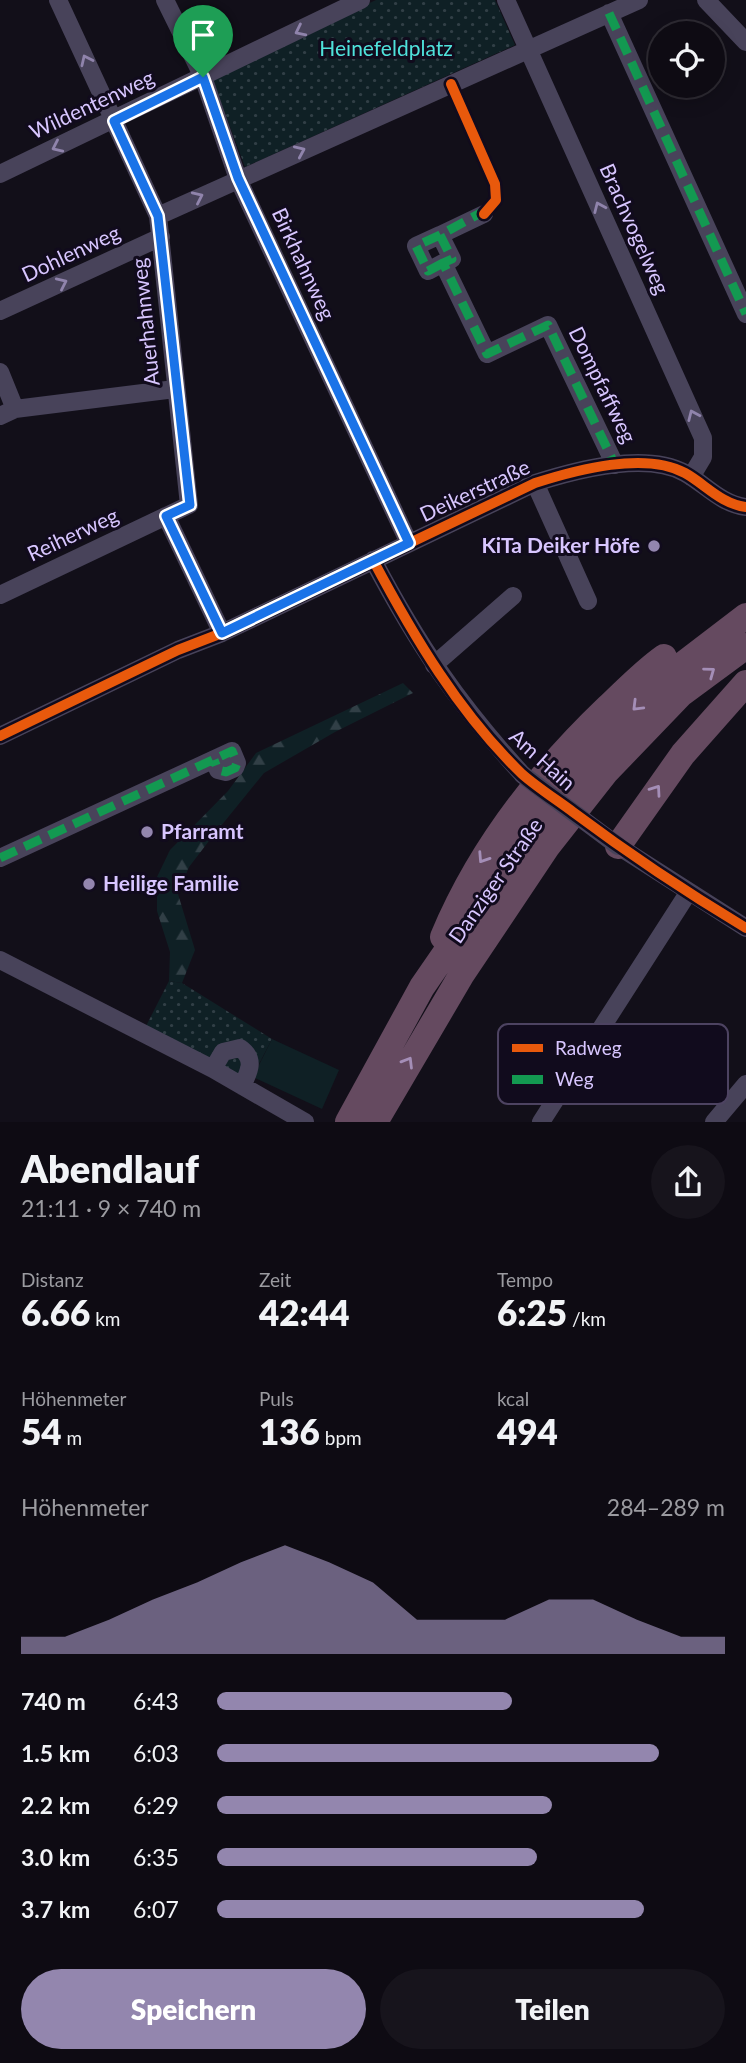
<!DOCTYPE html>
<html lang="de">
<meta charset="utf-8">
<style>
:root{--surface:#0e0b13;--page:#17141c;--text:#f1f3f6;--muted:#9b9ba0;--line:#2e2b33;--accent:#9386ae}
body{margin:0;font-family:Lato,sans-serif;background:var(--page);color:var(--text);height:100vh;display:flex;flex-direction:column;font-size:26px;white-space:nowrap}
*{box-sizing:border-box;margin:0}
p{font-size:23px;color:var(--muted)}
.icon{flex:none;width:38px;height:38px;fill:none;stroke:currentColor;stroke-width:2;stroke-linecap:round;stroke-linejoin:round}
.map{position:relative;height:1122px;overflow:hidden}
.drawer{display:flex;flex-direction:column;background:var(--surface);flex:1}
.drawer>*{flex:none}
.tools{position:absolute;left:648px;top:21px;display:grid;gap:14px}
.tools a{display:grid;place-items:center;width:77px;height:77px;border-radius:50%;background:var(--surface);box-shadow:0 4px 18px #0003,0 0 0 2px var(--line);font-size:35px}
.pin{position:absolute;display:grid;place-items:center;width:60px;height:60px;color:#fff;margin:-72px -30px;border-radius:50% 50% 50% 0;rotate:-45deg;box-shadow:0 0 7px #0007}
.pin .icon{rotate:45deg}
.round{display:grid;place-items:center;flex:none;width:74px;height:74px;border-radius:37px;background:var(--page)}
.head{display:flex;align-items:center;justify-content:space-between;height:119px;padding:0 21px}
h1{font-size:38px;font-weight:800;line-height:52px}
.stats{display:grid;grid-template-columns:repeat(3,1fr);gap:10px;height:119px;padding:7px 21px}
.stats div{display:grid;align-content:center}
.stats b{font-size:35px;font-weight:800}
.stats small{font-size:19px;font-weight:400}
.stats p{font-size:19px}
.chart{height:196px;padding:14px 21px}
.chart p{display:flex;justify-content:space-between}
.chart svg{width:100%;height:126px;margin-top:7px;fill:var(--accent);opacity:.7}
.primary-button{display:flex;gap:14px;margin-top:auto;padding:14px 21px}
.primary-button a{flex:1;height:80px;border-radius:42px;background:var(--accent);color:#fff;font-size:28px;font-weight:800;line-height:80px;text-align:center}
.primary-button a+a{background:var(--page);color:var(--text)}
ul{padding:0 21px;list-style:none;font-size:23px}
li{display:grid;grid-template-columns:112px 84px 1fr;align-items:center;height:52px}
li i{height:18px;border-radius:9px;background:var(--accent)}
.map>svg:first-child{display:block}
.forest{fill:url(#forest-firs)}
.park{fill:url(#park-dots)}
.pitch{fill:#0f2025}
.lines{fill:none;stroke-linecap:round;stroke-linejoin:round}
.minor{stroke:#48435a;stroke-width:18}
.highway{stroke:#654a60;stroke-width:26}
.minor-bridge{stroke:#48435a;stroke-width:18}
.quiet{stroke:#139951;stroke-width:9;stroke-dasharray:18 9;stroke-linecap:butt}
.cycleway-casing{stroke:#110b1d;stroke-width:15}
.cycleway{stroke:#e8590c;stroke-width:10}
.oneway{stroke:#9084ac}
.oneway2{stroke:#a48eb7}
.route-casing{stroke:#fff;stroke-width:14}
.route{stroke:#1a73e8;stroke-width:9}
.poi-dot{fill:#9386ae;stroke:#110b1d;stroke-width:2.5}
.labels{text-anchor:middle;stroke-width:6;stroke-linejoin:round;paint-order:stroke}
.park-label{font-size:21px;fill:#4fe2db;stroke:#110b1d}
.street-label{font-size:21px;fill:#d8c6ff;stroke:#110b1d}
.poi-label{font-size:21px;font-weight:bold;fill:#d8c6ff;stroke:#110b1d;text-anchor:start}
.key{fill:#110b1d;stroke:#4d4361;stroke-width:2}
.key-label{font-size:19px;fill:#d8c6ff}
</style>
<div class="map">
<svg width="746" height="1122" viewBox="0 0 746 1122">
<defs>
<pattern id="forest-firs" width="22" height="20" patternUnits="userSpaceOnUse" patternTransform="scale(1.75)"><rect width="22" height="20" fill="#0f2025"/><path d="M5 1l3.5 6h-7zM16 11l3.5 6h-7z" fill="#313f46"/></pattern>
<pattern id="park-dots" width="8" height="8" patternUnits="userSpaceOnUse" patternTransform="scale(1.75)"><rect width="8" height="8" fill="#0f2025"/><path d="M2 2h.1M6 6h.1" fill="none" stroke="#313f46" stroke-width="1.8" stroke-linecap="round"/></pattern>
</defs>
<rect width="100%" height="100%" fill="#120f19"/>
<path class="forest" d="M403,683L413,693L335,732L264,773L212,837L189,867L178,894L195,950L182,983L169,981L170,952L157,911V877L170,850L228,791L256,753Z"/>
<path class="park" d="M376,0H495L515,45L245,167L212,78Z
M169,981L182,983L272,1039L250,1081L145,1028Z"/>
<path class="pitch" d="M272,1039L339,1070L322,1109L253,1077Z"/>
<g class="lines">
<path class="minor" d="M58,0L158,216L189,505L166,516L222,633
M165,0L203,77L238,179L409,543
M506,0L703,438V457L691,477
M706,0L746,42
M609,13L746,314
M0,174L361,0
M484,214L440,235L452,259L443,263L487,354L548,325L615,465
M158,216L639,0
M440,235L416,246L428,271L443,263
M0,311L161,237
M0,372L15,409
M0,416L15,409L175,389
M535,483L588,601
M373,560C418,645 458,704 523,775
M0,595L166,516
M434,665L513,596
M0,736L178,650L222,633L535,483C576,470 645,451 685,473C705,484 721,504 746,507
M618,846L746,928
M0,858L232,751L237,763L235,768L226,772L218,770L214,760
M0,960L213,1069L305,1122
M213,1069L223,1052L240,1048C256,1059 249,1072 242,1086
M541,1122L688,893
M714,1122L746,1084"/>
<path class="highway" d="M618,846L683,754L746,683
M443,937C480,848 539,773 608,707C626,690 643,672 664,657
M348,1122L422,987L522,842L586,757L661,681L746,616
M375,1122L462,974L547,847L606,772L681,694L746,646"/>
<path class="minor-bridge" d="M523,775L618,846"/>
<path class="quiet" d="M609,13L746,314
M488,209L440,235L452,259L443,263L487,354L548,325L615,465
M440,235L416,246L428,271L443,263
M0,858L232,751L237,763L235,768L226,772L218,770L214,760"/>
<g class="cycleway-casing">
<path id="cycleway" d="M451,84L495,184L496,200L484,214
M373,560C414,637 459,713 522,774C538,788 557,800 573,812C629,854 686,892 746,928
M0,736L178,650L222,633L535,483C576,470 645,451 685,473C705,484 721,504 746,507"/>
</g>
<use href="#cycleway" class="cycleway"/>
</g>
<defs><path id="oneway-chevron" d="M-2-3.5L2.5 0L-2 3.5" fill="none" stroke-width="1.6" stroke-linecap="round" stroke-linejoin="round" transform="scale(1.75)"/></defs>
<g class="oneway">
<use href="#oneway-chevron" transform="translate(300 31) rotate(154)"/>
<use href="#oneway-chevron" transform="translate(86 60) rotate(-115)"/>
<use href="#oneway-chevron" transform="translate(57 147) rotate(155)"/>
<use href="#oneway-chevron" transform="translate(300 151) rotate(-24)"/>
<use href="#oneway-chevron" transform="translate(198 197) rotate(-25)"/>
<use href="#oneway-chevron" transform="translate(599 207) rotate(-114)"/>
<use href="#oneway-chevron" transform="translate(62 283) rotate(-25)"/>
<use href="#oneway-chevron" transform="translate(693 415) rotate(-114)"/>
</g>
<g class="oneway2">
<use href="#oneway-chevron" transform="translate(710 672) rotate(-36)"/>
<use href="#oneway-chevron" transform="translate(637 706) rotate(135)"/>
<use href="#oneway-chevron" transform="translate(656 790) rotate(-55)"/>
<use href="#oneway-chevron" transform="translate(483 858) rotate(123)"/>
<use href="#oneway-chevron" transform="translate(408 1062) rotate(-59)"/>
</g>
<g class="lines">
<g class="route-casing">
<path id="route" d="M203,77L238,178L409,543L222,633L166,516L190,505L158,216L114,121Z"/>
</g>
<use href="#route" class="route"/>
</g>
<g class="poi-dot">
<circle cx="654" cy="546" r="7"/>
<circle cx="147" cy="832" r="7"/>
<circle cx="89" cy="884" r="7"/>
</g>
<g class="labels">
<g class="park-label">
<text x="386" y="56">Heinefeldplatz</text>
</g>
<g class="street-label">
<text transform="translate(92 105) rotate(-25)" y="7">Wildentenweg</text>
<text transform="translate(634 229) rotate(66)" y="7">Brachvogelweg</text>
<text transform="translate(71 254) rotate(-25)" y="7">Dohlenweg</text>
<text transform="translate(303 264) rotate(65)" y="7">Birkhahnweg</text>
<text transform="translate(146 322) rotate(-96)" y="7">Auerhahnweg</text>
<text transform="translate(602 385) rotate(64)" y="7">Dompfaffweg</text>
<text transform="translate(475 491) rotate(-25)" y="7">Deikerstraße</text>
<text transform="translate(73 535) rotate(-25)" y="7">Reiherweg</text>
<text transform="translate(542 760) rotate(42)" y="7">Am Hain</text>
<text transform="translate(496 881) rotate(-55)" y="7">Danziger Straße</text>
</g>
<g class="poi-label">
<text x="640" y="553" text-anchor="end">KiTa Deiker Höfe</text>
<text x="161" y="839">Pfarramt</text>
<text x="103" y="891">Heilige Familie</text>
</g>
</g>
<rect x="498" y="1024" width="230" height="80" rx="10" class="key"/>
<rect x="512" y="1044" width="31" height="8" fill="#e8590c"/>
<rect x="512" y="1075" width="31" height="9" fill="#139951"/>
<g class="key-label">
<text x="555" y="1055">Radweg</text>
<text x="555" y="1086">Weg</text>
</g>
</svg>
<div class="tools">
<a><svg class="icon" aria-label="locate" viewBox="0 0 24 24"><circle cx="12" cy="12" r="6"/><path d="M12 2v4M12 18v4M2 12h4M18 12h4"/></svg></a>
</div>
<div class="pin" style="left:203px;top:77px;background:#1e9e55"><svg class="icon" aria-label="arrive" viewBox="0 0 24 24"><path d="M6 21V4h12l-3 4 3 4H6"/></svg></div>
</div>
<section class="drawer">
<div class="head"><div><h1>Abendlauf</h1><p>21:11 · 9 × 740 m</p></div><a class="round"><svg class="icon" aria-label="share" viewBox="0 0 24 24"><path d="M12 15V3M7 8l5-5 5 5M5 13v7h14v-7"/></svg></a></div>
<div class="stats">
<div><p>Distanz</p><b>6.66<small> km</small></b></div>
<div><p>Zeit</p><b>42:44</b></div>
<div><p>Tempo</p><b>6:25<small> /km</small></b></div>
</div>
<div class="stats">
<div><p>Höhenmeter</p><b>54<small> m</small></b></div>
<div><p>Puls</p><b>136<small> bpm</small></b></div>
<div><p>kcal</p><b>494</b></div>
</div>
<div class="chart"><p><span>Höhenmeter</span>284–289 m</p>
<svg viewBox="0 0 160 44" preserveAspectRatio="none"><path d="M0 44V38L10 38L20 32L30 25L40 19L50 12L60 6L70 12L80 19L90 32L100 32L110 32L120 25L130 25L140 32L150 38L160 38V44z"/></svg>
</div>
<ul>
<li><b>740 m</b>6:43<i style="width:58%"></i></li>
<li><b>1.5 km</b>6:03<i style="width:87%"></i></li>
<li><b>2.2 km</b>6:29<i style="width:66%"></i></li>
<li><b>3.0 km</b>6:35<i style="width:63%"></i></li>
<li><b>3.7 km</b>6:07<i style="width:84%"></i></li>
</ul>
<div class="primary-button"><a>Speichern</a><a>Teilen</a></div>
</section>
